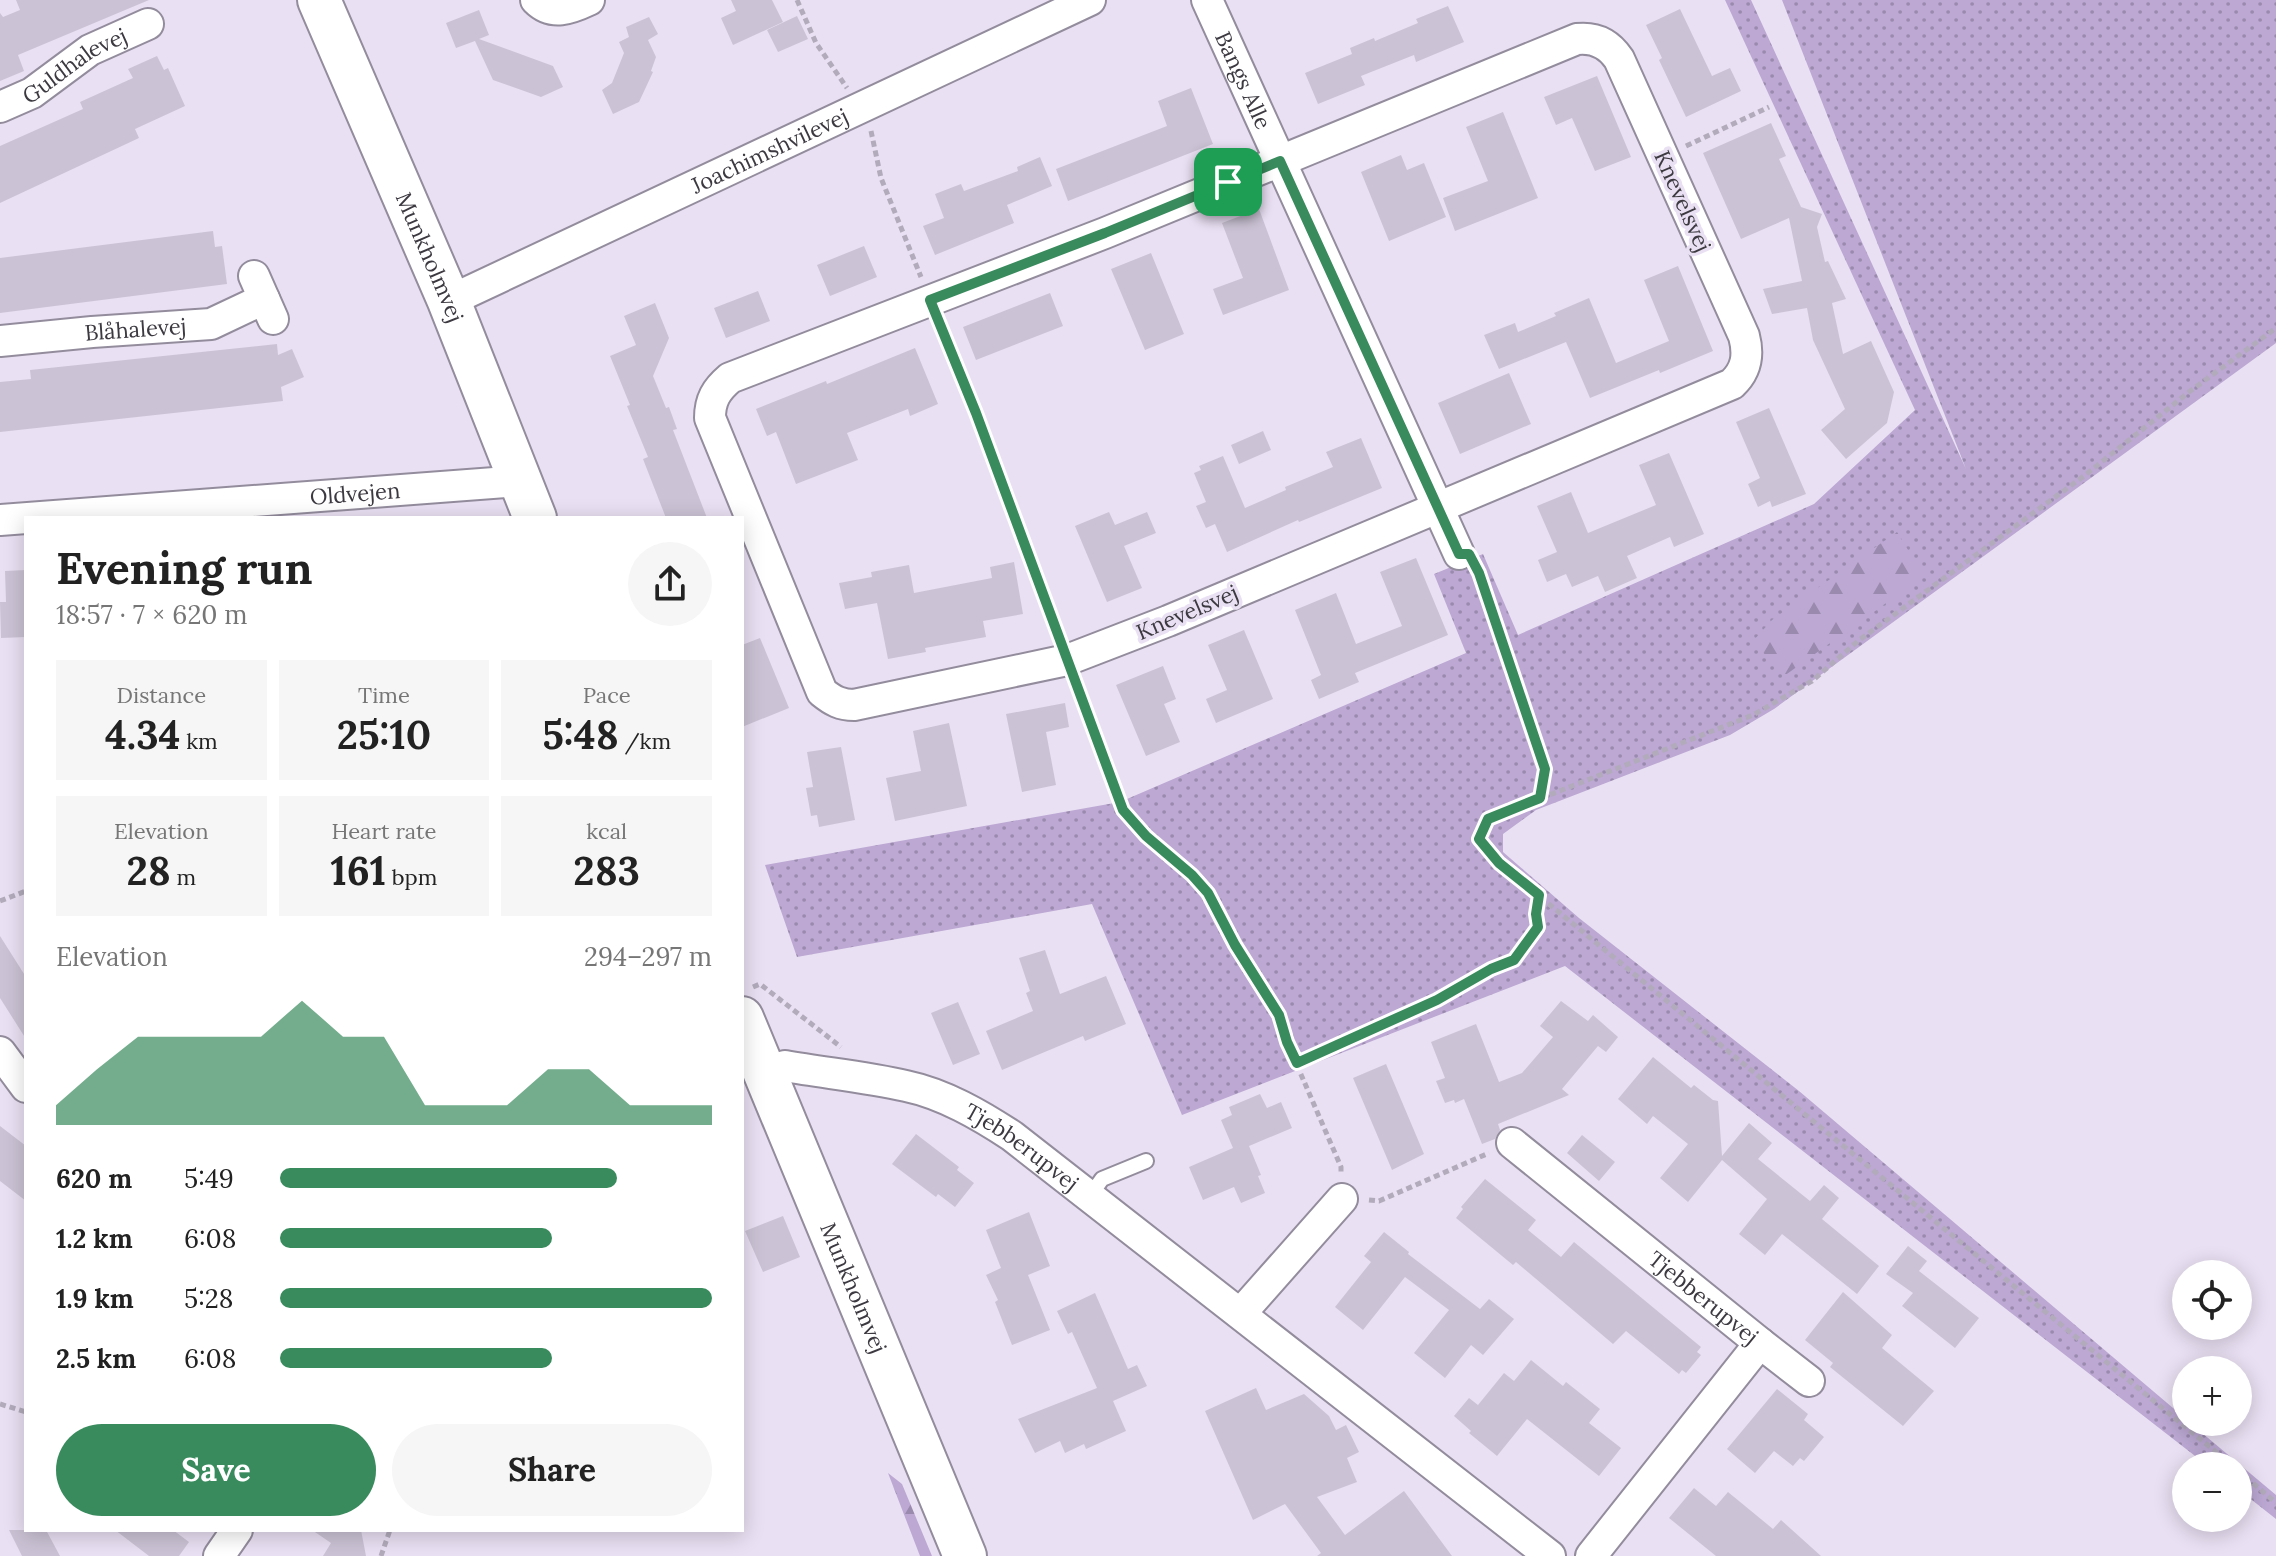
<!DOCTYPE html>
<meta charset="utf-8">
<style>
:root{--surface:#fff;--page:#f6f6f6;--text:#222;--muted:#767676;--accent:#398b5d}
body{margin:0;font-family:Lora,serif;background:var(--page);color:var(--text);height:100vh;display:flex;flex-direction:column;font-size:30px;white-space:nowrap}
*{box-sizing:border-box;margin:0}
p{font-size:26px;color:var(--muted)}
.icon{flex:none;width:44px;height:44px;fill:none;stroke:currentColor;stroke-width:2;stroke-linecap:round;stroke-linejoin:round}
.map{position:relative;flex:1;overflow:hidden}
.side{position:absolute;left:24px;top:516px;width:720px;height:1016px;display:flex;flex-direction:column;background:var(--surface);border-radius:0px;box-shadow:0 4px 20px #0003}
.side>*{flex:none}
.controls{position:absolute;left:2172px;top:1260px;display:grid;gap:16px}
.controls a{display:grid;place-items:center;width:80px;height:80px;border-radius:50%;background:var(--surface);box-shadow:0 4px 20px #0003;font-size:40px}
.pin{position:absolute;display:grid;place-items:center;width:68px;height:68px;color:#fff;margin:-34px;border-radius:16px;box-shadow:0 4px 12px #0006}
.round{display:grid;place-items:center;flex:none;width:84px;height:84px;border-radius:42px;background:var(--page)}
.summary{display:flex;align-items:center;justify-content:space-between;height:136px;padding:0 32px}
h1{font-size:44px;font-weight:700;line-height:60px}
.figures{display:grid;grid-template-columns:repeat(3,1fr);gap:12px;height:136px;padding:8px 32px}
.figures div{display:grid;align-content:center;border-radius:0px;background:var(--page);text-align:center}
.figures b{font-size:40px;font-weight:700}
.figures small{font-size:22px;font-weight:400}
.figures p{font-size:22px}
.chart{height:224px;padding:16px 32px}
.chart p{display:flex;justify-content:space-between}
.chart svg{width:100%;height:144px;margin-top:8px;fill:var(--accent);opacity:.7}
.button{display:flex;gap:16px;margin-top:auto;padding:16px 32px}
.button a{flex:1;height:92px;border-radius:48px;background:var(--accent);color:#fff;font-size:32px;font-weight:700;line-height:92px;text-align:center}
.button a+a{background:var(--page);color:var(--text)}
ul{padding:0 32px;list-style:none;font-size:26px}
li{display:grid;grid-template-columns:128px 96px 1fr;align-items:center;height:60px}
li i{height:20px;border-radius:10px;background:var(--accent)}
.map>svg:first-child{display:block}
.grass{fill:url(#grass-dots)}
.forest{fill:url(#forest-firs)}
.building{fill:#cbc3d5}
.lines{fill:none;stroke-linecap:round;stroke-linejoin:round}
.lane-casing{stroke:#938c9d;stroke-width:18}
.street-casing{stroke:#938c9d;stroke-width:34}
.secondary-casing{stroke:#938c9d;stroke-width:46}
.path{stroke:#b2abbb;stroke-width:5;stroke-dasharray:6 4;stroke-linecap:butt}
.lane{stroke:#fff;stroke-width:14}
.street{stroke:#fff;stroke-width:30}
.secondary{stroke:#fff;stroke-width:42}
.route-casing{stroke:#fff;stroke-width:16}
.route{stroke:#398b5d;stroke-width:10}
.labels{text-anchor:middle;stroke-width:7;stroke-linejoin:round;paint-order:stroke}
.street-label{font-size:22px;fill:#3c3940;stroke:#e9e0f3}
</style>
<div class="map">
<svg width="2276" height="1556" viewBox="0 0 2276 1556">
<defs>
<pattern id="grass-dots" width="8" height="8" patternUnits="userSpaceOnUse" patternTransform="scale(2)"><rect width="8" height="8" fill="#bca8d3"/><path d="M2 2h.1M6 6h.1" fill="none" stroke="#9a8aad" stroke-width="1.8" stroke-linecap="round"/></pattern>
<pattern id="forest-firs" width="22" height="20" patternUnits="userSpaceOnUse" patternTransform="scale(2)"><rect width="22" height="20" fill="#bca8d3"/><path d="M5 1l3.5 6h-7zM16 11l3.5 6h-7z" fill="#9a8aad"/></pattern>
</defs>
<rect width="100%" height="100%" fill="#e9e0f3"/>
<path class="grass" d="M1725,0H1751L1966,469L1782,0H2276V343L1774,709L1730,735L1536,810L1503,834V852L1579,918L1799,1091L2186,1419V1422H2189L2276,1495V1519L2238,1489V1466H2208L1565,966L1182,1115L1092,904L797,957L765,865L1120,802L1466,653L1434,574L1483,554L1518,635L1814,504L1915,410Z"/>
<path class="forest" d="M1897,532L1924,576L1784,676L1753,641L1772,620Z
M888,1473L902,1484L932,1556H920Z"/>
<path class="building" d="M16,0H149L18,55L24,71L0,81V13L3,17L20,10Z
M731,0H772L783,22L733,45L721,18L736,11Z
M1448,6L1464,42L1416,62L1414,55L1361,76L1365,85L1318,104L1305,73L1352,54L1350,48L1374,38L1375,41L1418,23L1416,19Z
M1680,9L1712,76L1730,68L1741,91L1686,117L1659,60L1662,58L1646,25Z
M479,10L489,35L479,39L553,66L563,87L541,97L493,80L475,41L456,48L446,23Z
M797,16L808,39L778,52L767,30Z
M649,17L658,34L648,40L656,57L651,71L653,72L639,102L613,114L602,90L612,83L624,53L619,42L629,37L626,27Z
M157,56L164,70L168,68L185,106L135,129L139,138L0,203V146L83,109L80,102L133,78L128,69Z
M1597,76L1631,157L1595,171L1572,118L1556,125L1544,97Z
M1191,88L1213,144L1068,201L1056,169L1167,126L1158,101Z
M1503,112L1538,198L1455,231L1443,198L1488,181L1466,127Z
M1771,123L1786,156L1779,159L1801,207L1822,214L1817,227L1825,262L1828,261L1846,299L1832,303L1843,354L1871,341L1894,392L1887,423L1846,459L1821,430L1845,409L1813,340L1807,308L1772,314L1763,289L1802,281L1789,218L1741,239L1703,153Z
M1401,155L1407,170L1424,163L1446,217L1389,241L1361,172Z
M1040,157L1052,186L1007,205L1014,223L935,255L923,226L944,218L935,194L961,184L964,191L1018,171L1017,167Z
M1259,209L1289,290L1223,315L1213,289L1243,278L1222,223Z
M213,231L215,247L222,246L227,284L0,313V258Z
M864,246L877,277L830,296L817,265Z
M1151,253L1184,334L1145,350L1111,269Z
M1678,266L1713,351L1660,373L1659,370L1590,398L1566,342L1499,369L1484,335L1515,323L1518,332L1556,316L1554,313L1589,298L1616,363L1669,341L1644,280Z
M758,291L770,321L726,338L714,308Z
M1050,293L1063,326L976,360L963,327Z
M655,303L669,338L653,376L666,408L669,407L677,429L673,430L707,518H666L643,459L648,457L627,406L630,405L610,356L636,345L624,316Z
M277,344L278,355L292,349L304,377L281,387L283,401L0,432V382L31,379L30,370Z
M915,348L938,404L910,416L908,409L847,433L858,460L796,484L776,432L767,436L756,409L826,381L827,384Z
M1509,373L1531,424L1460,454L1438,403Z
M1769,408L1806,494L1772,507L1770,501L1758,507L1748,484L1760,478L1736,422Z
M1263,431L1271,450L1239,464L1231,445Z
M1361,438L1382,488L1299,522L1298,520L1227,552L1215,524L1206,528L1196,506L1206,502L1194,473L1201,470L1199,466L1223,456L1245,508L1286,490L1285,487L1333,467L1326,452Z
M1669,453L1704,534L1674,547L1670,537L1627,556L1637,578L1605,592L1598,576L1572,587L1566,574L1547,582L1538,560L1557,552L1537,506L1571,492L1588,533L1656,505L1639,465Z
M1109,512L1115,525L1147,512L1156,533L1124,546L1142,588L1107,602L1075,526Z
M1416,558L1448,635L1355,673L1359,682L1319,699L1311,680L1321,675L1295,610L1336,593L1356,644L1402,626L1380,572Z
M1014,562L1023,614L983,621L986,637L925,648L926,652L888,659L877,603L845,609L839,583L872,577L871,572L909,565L914,593L992,578L990,567Z
M26,570V637L1,638L0,602H6L5,571Z
M1244,630L1273,699L1216,723L1206,699L1227,690L1208,645Z
M760,638L789,708L742,727V645Z
M1163,666L1176,699L1164,704L1180,742L1146,756L1116,685Z
M1065,703L1069,727L1046,732L1056,785L1022,792L1006,714Z
M949,723L967,806L895,821L886,778L921,771L913,731Z
M841,747L855,820L819,827L817,815L811,816L806,788L813,787L807,752Z
M0,936L26,977V1039L0,998Z
M1045,950L1060,994L1106,976L1126,1024L1085,1041L1083,1036L1002,1070L986,1031L1033,1011L1026,993L1030,991L1019,958Z
M1561,1001L1588,1021L1593,1015L1618,1037L1606,1052L1598,1046L1562,1089L1569,1095L1498,1124L1500,1130L1495,1139L1482,1144L1464,1099L1455,1103L1454,1100L1445,1103L1436,1081L1445,1078L1431,1042L1476,1024L1499,1082L1522,1073L1553,1037L1540,1026Z
M958,1002L980,1054L953,1065L931,1013Z
M1653,1057L1691,1088L1694,1085L1713,1100L1718,1101L1722,1156L1749,1123L1772,1143L1758,1159L1810,1201L1824,1185L1839,1198L1822,1219L1879,1266L1857,1294L1782,1234L1765,1255L1739,1234L1767,1199L1722,1160L1688,1202L1660,1178L1688,1144L1653,1116L1647,1124L1618,1099Z
M1386,1064L1424,1154L1392,1170L1353,1078Z
M1260,1094L1267,1108L1281,1102L1292,1128L1249,1146L1261,1175L1258,1176L1265,1193L1241,1203L1234,1187L1203,1200L1189,1167L1233,1148L1221,1120L1232,1115L1229,1107Z
M0,1126L26,1146V1201L0,1181Z
M916,1134L959,1167L957,1170L974,1183L955,1207L938,1194L936,1197L892,1164Z
M1582,1135L1615,1162L1599,1181L1567,1153Z
M1485,1179L1536,1220L1528,1230L1561,1257L1574,1242L1701,1347L1697,1352L1701,1355L1686,1373L1682,1370L1679,1374L1626,1331L1613,1344L1516,1262L1513,1265L1456,1218L1463,1209L1461,1207Z
M1029,1212L1050,1266L1028,1275L1050,1330L1012,1345L995,1302L998,1300L986,1275L1001,1268L986,1230Z
M783,1216L800,1257L763,1272L745,1231Z
M1384,1232L1409,1252L1408,1254L1480,1309L1489,1299L1514,1319L1483,1355L1471,1345L1445,1378L1414,1353L1449,1310L1405,1277L1363,1330L1335,1307L1371,1262L1364,1256Z
M1908,1246L1927,1261L1919,1271L1979,1318L1955,1348L1902,1306L1913,1293L1886,1274Z
M1843,1292L1892,1335L1882,1348L1934,1391L1903,1426L1830,1367L1833,1363L1805,1340Z
M1095,1293L1128,1369L1137,1365L1147,1386L1113,1401L1126,1431L1086,1449L1084,1444L1065,1453L1060,1441L1035,1453L1018,1419L1097,1388L1072,1332L1068,1334L1057,1311Z
M1531,1360L1563,1386L1566,1382L1600,1409L1589,1423L1621,1448L1599,1476L1527,1419L1497,1456L1469,1433L1471,1431L1454,1416L1469,1398L1478,1405L1504,1373L1514,1381Z
M1256,1388L1266,1410L1304,1394L1329,1416L1336,1430L1346,1425L1359,1452L1347,1458L1357,1482L1317,1497L1345,1535L1404,1491L1452,1556H1317L1321,1553L1285,1504L1253,1520L1205,1411Z
M1777,1389L1808,1414L1804,1420L1824,1437L1804,1461L1800,1458L1793,1466L1774,1451L1755,1473L1727,1449Z
M1694,1488L1716,1506L1728,1492L1773,1529L1781,1520L1821,1556H1716L1669,1518Z
M9,1530H46L60,1556H22Z
M115,1530H173L189,1542L179,1556H149Z
M312,1530H361L366,1556H323L331,1543Z"/>
<g class="lines">
<g class="lane-casing">
<path id="lane" d="M1090,1196L1102,1179L1146,1161"/>
</g>
<g class="street-casing">
<g id="street">
<path d="M536,0C552,16 570,9 589,0"/>
<path id="s1" d="M1207,0L1459,554"/>
<path d="M1577,39C1595,37 1609,44 1619,59L1744,336C1749,355 1747,370 1732,384L1168,621L1067,660L854,705C841,705 833,701 822,692L710,418C710,400 716,390 730,378L1105,233Z"/>
<path id="s2" d="M0,107L32,93L90,50L148,24"/>
<path d="M254,276L273,319"/>
<path id="s3" d="M449,301L1090,0"/>
<path id="s4" d="M0,341L92,332L211,324L264,299"/>
<path id="s5" d="M0,520L520,481"/>
<path d="M0,1052L26,1087"/>
<path id="s6" d="M765,1073L785,1066C825,1073 867,1077 906,1086C944,1094 980,1115 1012,1136L1550,1556"/>
<path id="s7" d="M1512,1143L1760,1343L1591,1556"/>
<path d="M1241,1313L1342,1199"/>
<path d="M1760,1343L1809,1381"/>
<path d="M219,1556L237,1530"/>
</g>
</g>
<g class="secondary-casing">
<g id="secondary">
<path id="s8" d="M319,0L449,301L535,518"/>
<path id="s9" d="M742,1018L965,1556"/>
</g>
</g>
<path class="path" d="M797,0L816,43L847,88
M871,131L881,178L921,277
M1686,146L1769,107
M939,323L976,413L1058,635
M1478,570L1545,769L1540,797
M1075,682L1123,810L1146,836L1192,875L1208,893L1235,945L1279,1015L1287,1042L1341,1167V1172
M0,901L26,891
M753,987L760,984L841,1047
M1297,1063L1437,1000L1491,969L1514,960L1538,927L1536,914L1539,895
M1369,1200L1379,1201L1489,1153
M0,1404L26,1412
M2233,1466L1499,863L1479,839L1488,819L1753,715L1812,681L1858,641L2084,476L2189,392L2276,328
M2238,1470L2276,1503
M381,1556L390,1530"/>
<use href="#lane" class="lane"/>
<use href="#street" class="street"/>
<use href="#secondary" class="secondary"/>
</g>
<g class="lines">
<g class="route-casing">
<path id="route" d="M1280,161L1459,554H1469L1479,573L1545,769L1540,798L1488,819L1479,839L1499,863L1539,895L1536,914L1538,927L1514,960L1491,969L1437,1000L1297,1063L1287,1042L1279,1015L1235,945L1208,893L1192,875L1146,836L1123,810L976,413L930,300L1105,233Z"/>
</g>
<use href="#route" class="route"/>
</g>
<g class="labels">
<g class="street-label">
<text dy="8" stroke="none"><textPath href="#s2" startOffset="86">Guldhalevej</textPath></text>
<text dy="8" stroke="none"><textPath href="#s1" startOffset="88">Bangs Alle</textPath></text>
<text dy="8" stroke="none"><textPath href="#s3" startOffset="354">Joachimshvilevej</textPath></text>
<text transform="translate(1683 201) rotate(66)" y="8">Knevelsvej</text>
<text dy="8" stroke="none"><textPath href="#s8" startOffset="280">Munkholmvej</textPath></text>
<text dy="8" stroke="none"><textPath href="#s4" startOffset="136">Blåhalevej</textPath></text>
<text dy="8" stroke="none"><textPath href="#s5" startOffset="356">Oldvejen</textPath></text>
<text transform="translate(1187 612) rotate(-23)" y="8">Knevelsvej</text>
<text dy="8" stroke="none"><textPath href="#s6" startOffset="276">Tjebberupvej</textPath></text>
<text dy="8" stroke="none"><textPath href="#s9" startOffset="292">Munkholmvej</textPath></text>
<text dy="8" stroke="none"><textPath href="#s7" startOffset="246">Tjebberupvej</textPath></text>
</g>
</g>
</svg>
<div class="controls">
<a><svg class="icon" aria-label="locate" viewBox="0 0 24 24"><circle cx="12" cy="12" r="6"/><path d="M12 2v4M12 18v4M2 12h4M18 12h4"/></svg></a>
<a>+</a>
<a>−</a>
</div>
<div class="pin" style="left:1228px;top:182px;background:#1e9e55"><svg class="icon" aria-label="arrive" viewBox="0 0 24 24"><path d="M6 21V4h12l-3 4 3 4H6"/></svg></div>
<section class="side">
<div class="summary"><div><h1>Evening run</h1><p>18:57 · 7 × 620 m</p></div><a class="round"><svg class="icon" aria-label="share" viewBox="0 0 24 24"><path d="M12 15V3M7 8l5-5 5 5M5 13v7h14v-7"/></svg></a></div>
<div class="figures">
<div><p>Distance</p><b>4.34<small> km</small></b></div>
<div><p>Time</p><b>25:10</b></div>
<div><p>Pace</p><b>5:48<small> /km</small></b></div>
</div>
<div class="figures">
<div><p>Elevation</p><b>28<small> m</small></b></div>
<div><p>Heart rate</p><b>161<small> bpm</small></b></div>
<div><p>kcal</p><b>283</b></div>
</div>
<div class="chart"><p><span>Elevation</span>294–297 m</p>
<svg viewBox="0 0 160 44" preserveAspectRatio="none"><path d="M0 44V38L10 27L20 17L30 17L40 17L50 17L60 6L70 17L80 17L90 38L100 38L110 38L120 27L130 27L140 38L150 38L160 38V44z"/></svg>
</div>
<ul>
<li><b>620 m</b>5:49<i style="width:78%"></i></li>
<li><b>1.2 km</b>6:08<i style="width:63%"></i></li>
<li><b>1.9 km</b>5:28<i style="width:100%"></i></li>
<li><b>2.5 km</b>6:08<i style="width:63%"></i></li>
</ul>
<div class="button"><a>Save</a><a>Share</a></div>
</section>
</div>
